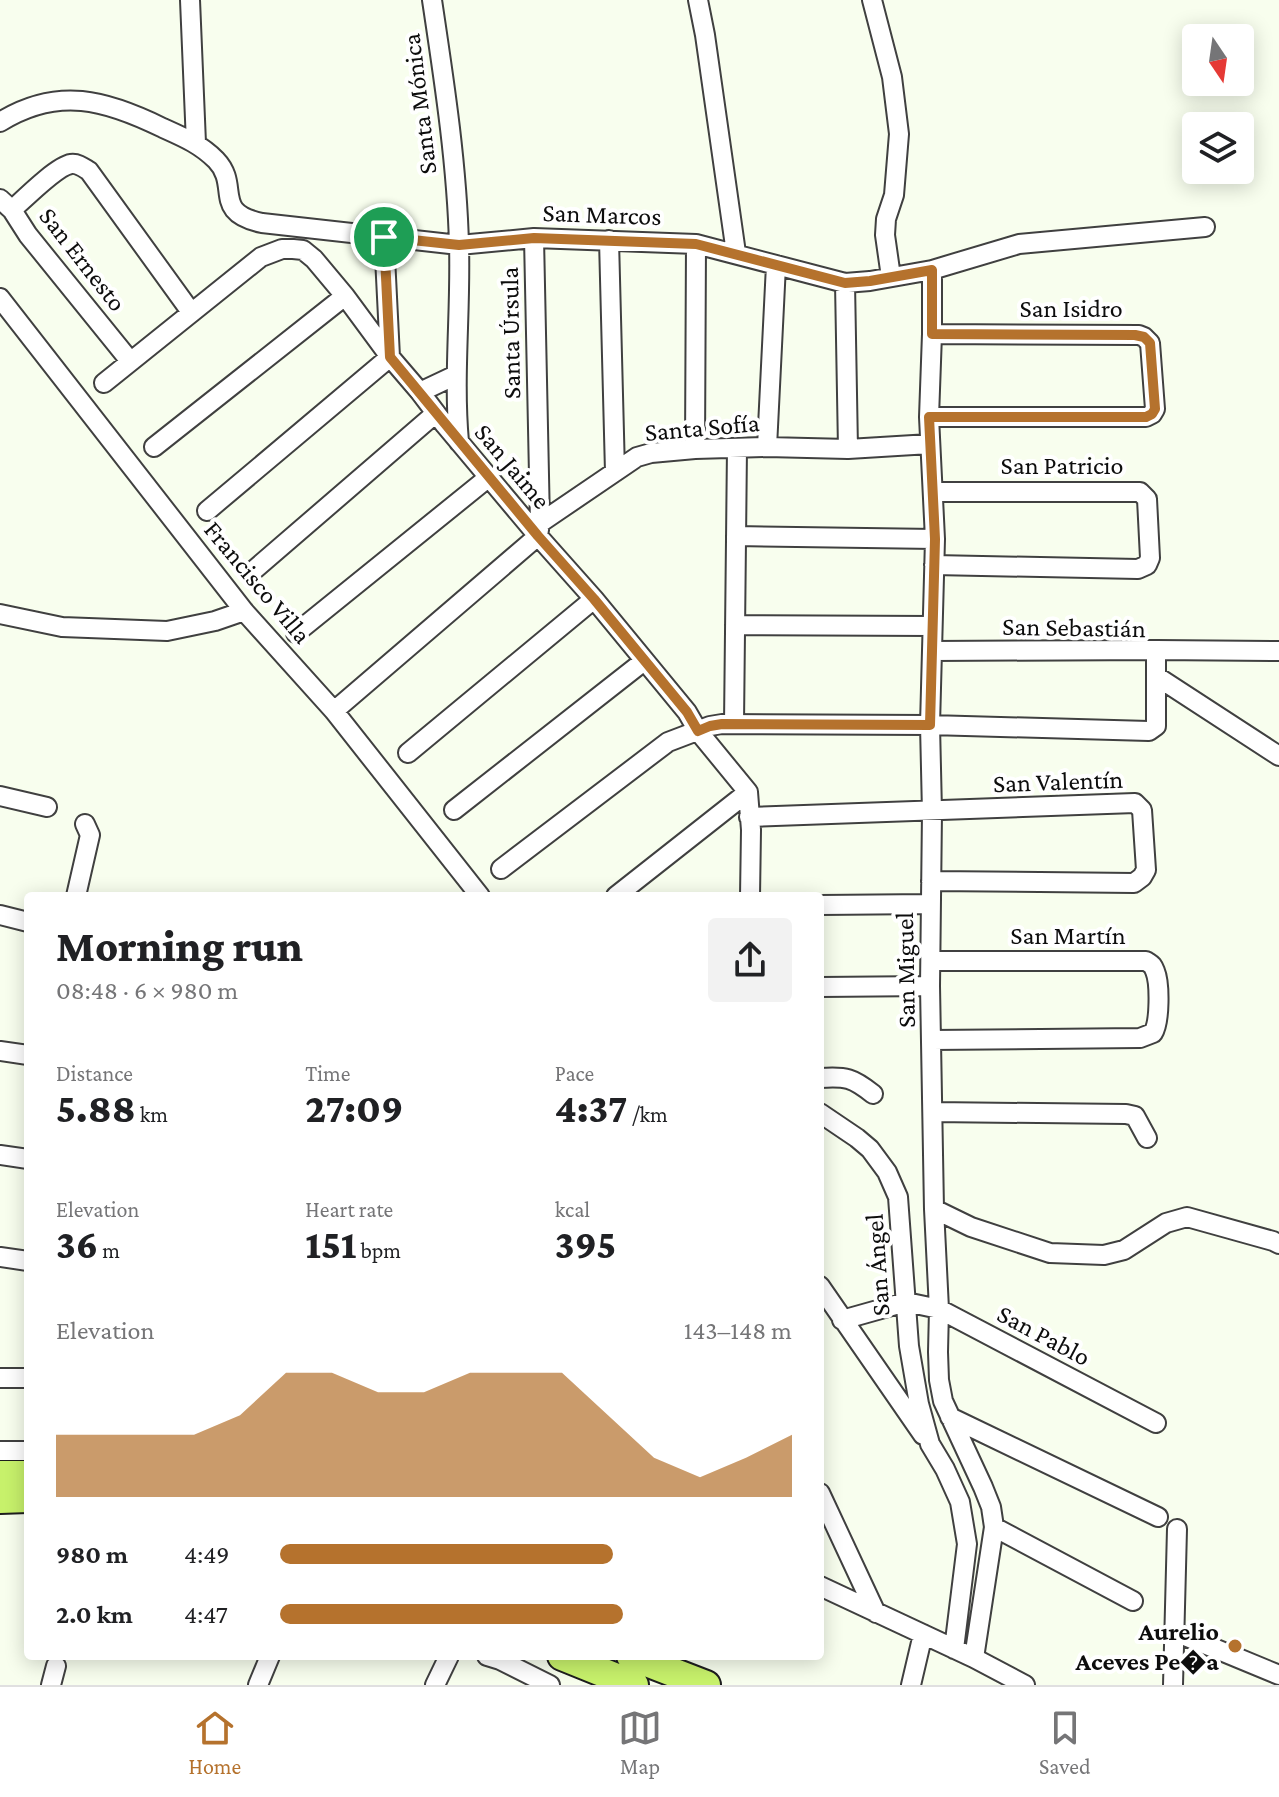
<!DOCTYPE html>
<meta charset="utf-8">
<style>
:root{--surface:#fff;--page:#f2f2f2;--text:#202124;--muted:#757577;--line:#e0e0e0;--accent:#b5722d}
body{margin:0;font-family:"Crimson Pro",serif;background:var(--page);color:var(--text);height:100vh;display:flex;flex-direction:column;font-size:30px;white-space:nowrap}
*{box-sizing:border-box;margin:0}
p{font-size:26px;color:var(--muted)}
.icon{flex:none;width:44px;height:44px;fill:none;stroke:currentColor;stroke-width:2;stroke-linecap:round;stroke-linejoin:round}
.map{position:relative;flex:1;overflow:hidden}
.side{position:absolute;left:24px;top:892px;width:800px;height:768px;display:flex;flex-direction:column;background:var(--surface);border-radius:8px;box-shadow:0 4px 20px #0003}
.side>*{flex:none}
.needle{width:52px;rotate:167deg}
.buttons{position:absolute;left:1182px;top:24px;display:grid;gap:16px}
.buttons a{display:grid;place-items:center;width:72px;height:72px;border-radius:8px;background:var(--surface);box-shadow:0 4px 20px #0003;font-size:40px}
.pin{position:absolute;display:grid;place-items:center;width:68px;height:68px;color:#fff;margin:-34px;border:4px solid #fff;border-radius:50%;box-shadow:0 2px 8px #0007}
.round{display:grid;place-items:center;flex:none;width:84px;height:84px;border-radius:8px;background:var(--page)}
.headline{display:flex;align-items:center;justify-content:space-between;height:136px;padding:0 32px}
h1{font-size:44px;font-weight:800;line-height:60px}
.metrics{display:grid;grid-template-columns:repeat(3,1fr);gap:12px;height:136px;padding:8px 32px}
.metrics div{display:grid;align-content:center}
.metrics b{font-size:40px;font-weight:800}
.metrics small{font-size:22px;font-weight:400}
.metrics p{font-size:22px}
.chart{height:224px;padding:16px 32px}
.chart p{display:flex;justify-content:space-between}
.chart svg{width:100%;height:144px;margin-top:8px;fill:var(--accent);opacity:.7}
ul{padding:0 32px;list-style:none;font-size:26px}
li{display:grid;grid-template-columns:128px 96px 1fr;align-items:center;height:60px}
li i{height:20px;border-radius:10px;background:var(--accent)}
.tab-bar{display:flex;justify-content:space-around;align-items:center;height:112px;border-top:2px solid var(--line);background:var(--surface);font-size:22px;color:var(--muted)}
.tab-bar a{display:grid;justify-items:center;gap:4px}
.tab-bar .selected{color:var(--accent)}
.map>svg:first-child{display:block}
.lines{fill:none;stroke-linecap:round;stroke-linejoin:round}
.street-casing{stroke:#404040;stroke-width:22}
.primary-casing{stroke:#1e1e1e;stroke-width:32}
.street{stroke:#fff;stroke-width:18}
.primary{stroke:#c7f16b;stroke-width:28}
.route-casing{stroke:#fff;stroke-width:16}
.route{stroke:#b5722d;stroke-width:10}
.poi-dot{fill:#b5722d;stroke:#fff;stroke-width:3}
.labels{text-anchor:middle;stroke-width:8;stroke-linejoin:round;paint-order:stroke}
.street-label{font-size:26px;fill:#0d0d0d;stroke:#fff}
.poi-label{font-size:26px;font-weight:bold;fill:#0d0d0d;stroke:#fff;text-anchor:end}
</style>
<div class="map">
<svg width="1279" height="1685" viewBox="0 0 1279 1685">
<rect width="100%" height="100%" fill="#f8feee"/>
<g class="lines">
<g class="street-casing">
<path id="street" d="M190,0L196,143
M432,0C444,80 457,164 459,245C461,311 453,376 459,442
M698,0L705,35L736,253
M872,0L892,77L899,134L894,195L886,219L885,235L891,277
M0,122C58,86 106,100 163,128C183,137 200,144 216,160C241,186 211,212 262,223L459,245L534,238L696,244L845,283L870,281L932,270L1019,244L1205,227
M0,199L12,210L28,235L130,361
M12,210C24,199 57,166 71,164C78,163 84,168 89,171L191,312
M534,238L540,523
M609,240L615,472
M932,270V334L929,417L935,539L930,725L932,812L930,986L934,1209L939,1309L938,1352L939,1380L943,1401L983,1487L991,1507L994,1527L974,1658
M845,283L848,449
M0,298L244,611L334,711L480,896
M104,383L261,257L282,249H293L303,250L314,259L345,296L390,357L420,392L445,425L538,536L594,599L687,712L698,731L748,792L751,830L750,896
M420,392L456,375
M929,417H1146L1152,414L1155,409L1150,343L1144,337L1139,335L932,334
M154,447L345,296
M767,447L776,265
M695,449L696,244
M933,492H1140L1147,499L1150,558L1147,565L1138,569L934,565
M207,511L390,357L384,237
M736,536L935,539
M254,570L436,413
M0,614L62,627L167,631L215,621L244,611
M735,625L932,626
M296,633L489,477
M1156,650L1279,651
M1156,676L1279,756
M334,711L538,536L540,523L637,457L651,453L695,449L767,447L848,449L930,444
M734,724L737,448
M408,753L594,599
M0,796L47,807
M454,810L644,661
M749,817L1135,803L1142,810L1146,870L1142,877L1134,883L931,881
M501,869L668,742L710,726L722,724L930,725L1149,731L1156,726V650L932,651
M76,896L90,835L85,824
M616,896L748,792
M820,905L930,904
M0,915L28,922
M931,961H1146C1152,965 1152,964 1155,971C1160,983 1160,1022 1153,1033L1140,1038L932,1040
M820,987L930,986
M0,1051L28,1055
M820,1078C846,1076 853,1078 873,1094
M933,1112L1126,1114L1135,1116L1147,1138
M820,1113L857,1138L870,1149L887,1172L898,1197L909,1346L919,1404L930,1444L945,1469L960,1502L967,1544L954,1649
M0,1155L28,1159
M934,1209L971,1227L1050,1253L1104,1255L1124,1250L1166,1223L1187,1217L1273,1241L1279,1244
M0,1257L28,1261
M820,1286L923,1435
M842,1320L906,1302L939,1309L1156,1423
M0,1378H28
M950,1417L1158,1517
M0,1451H28
M820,1493L876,1613
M994,1527L1133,1601
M820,1586L974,1658L1025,1685
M1175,1632L1279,1675
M487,1656L500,1660L550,1685
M51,1685L56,1666
M258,1685L270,1656
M435,1685L449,1656
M911,1685L923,1634
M1173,1685L1177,1529"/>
</g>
<g class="primary-casing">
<path id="primary" d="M0,1475H28
M0,1499L28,1498
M562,1656L634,1685
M631,1656L706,1685"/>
</g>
<use href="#street" class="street"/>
<use href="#primary" class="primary"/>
</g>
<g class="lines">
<g class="route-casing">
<path id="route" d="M384,237L459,245L534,238L696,244L845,283L870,281L932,270V334L1135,335L1144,337L1150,343L1155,409L1152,414L1146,417H929L935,539L930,725L722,724L710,726L698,731L687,712L594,599L538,536L390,357Z"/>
</g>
<use href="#route" class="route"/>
</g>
<circle class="poi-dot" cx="1235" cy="1646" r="8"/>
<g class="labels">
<g class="street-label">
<text transform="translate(419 104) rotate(-97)" y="9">Santa Mónica</text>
<text transform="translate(602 214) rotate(2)" y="9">San Marcos</text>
<text transform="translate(83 259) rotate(52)" y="9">San Ernesto</text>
<text x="1071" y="317">San Isidro</text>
<text transform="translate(510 333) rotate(-91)" y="9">Santa Úrsula</text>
<text transform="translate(702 427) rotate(-5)" y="9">Santa Sofía</text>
<text x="1062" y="474">San Patricio</text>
<text transform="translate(513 466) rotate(50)" y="9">San Jaime</text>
<text transform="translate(258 582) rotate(50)" y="9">Francisco Villa</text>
<text transform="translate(1074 627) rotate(1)" y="9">San Sebastián</text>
<text transform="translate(1058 781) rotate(-2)" y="9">San Valentín</text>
<text x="1068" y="944">San Martín</text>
<text transform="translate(905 970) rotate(-91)" y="9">San Miguel</text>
<text transform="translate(877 1265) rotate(-94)" y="9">San Ángel</text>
<text transform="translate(1044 1335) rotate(28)" y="9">San Pablo</text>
</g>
<g class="poi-label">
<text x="1219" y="1640">Aurelio<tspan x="1219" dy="30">Aceves Pe�a</tspan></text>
</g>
</g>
</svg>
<div class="buttons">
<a><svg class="needle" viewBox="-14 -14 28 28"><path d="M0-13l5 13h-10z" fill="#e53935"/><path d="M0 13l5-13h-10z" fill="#757577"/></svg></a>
<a><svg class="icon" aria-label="layers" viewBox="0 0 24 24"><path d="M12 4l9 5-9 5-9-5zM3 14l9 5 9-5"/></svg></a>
</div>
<div class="pin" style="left:384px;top:237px;background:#1e9e55"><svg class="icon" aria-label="arrive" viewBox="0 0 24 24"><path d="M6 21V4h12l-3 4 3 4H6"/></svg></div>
<section class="side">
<div class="headline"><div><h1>Morning run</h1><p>08:48 · 6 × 980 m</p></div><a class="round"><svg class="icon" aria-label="share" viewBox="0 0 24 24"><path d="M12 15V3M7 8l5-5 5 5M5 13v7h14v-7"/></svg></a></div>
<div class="metrics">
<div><p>Distance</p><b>5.88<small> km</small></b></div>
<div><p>Time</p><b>27:09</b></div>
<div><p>Pace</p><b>4:37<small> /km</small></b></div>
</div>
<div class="metrics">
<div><p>Elevation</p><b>36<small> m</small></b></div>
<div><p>Heart rate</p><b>151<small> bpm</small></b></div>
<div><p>kcal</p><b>395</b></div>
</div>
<div class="chart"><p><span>Elevation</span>143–148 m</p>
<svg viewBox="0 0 160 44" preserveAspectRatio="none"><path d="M0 44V25L10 25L20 25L30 25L40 19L50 6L60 6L70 12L80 12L90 6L100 6L110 6L120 19L130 32L140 38L150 32L160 25V44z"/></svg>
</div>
<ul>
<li><b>980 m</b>4:49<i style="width:65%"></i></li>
<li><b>2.0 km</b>4:47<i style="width:67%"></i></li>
</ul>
</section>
</div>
<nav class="tab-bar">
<a class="selected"><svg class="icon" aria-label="home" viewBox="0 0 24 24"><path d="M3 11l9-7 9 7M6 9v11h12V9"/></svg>Home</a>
<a><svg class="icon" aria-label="map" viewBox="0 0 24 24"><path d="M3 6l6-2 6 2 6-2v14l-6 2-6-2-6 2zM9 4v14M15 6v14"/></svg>Map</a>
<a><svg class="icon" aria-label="saved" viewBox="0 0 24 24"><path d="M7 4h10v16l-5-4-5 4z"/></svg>Saved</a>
</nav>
